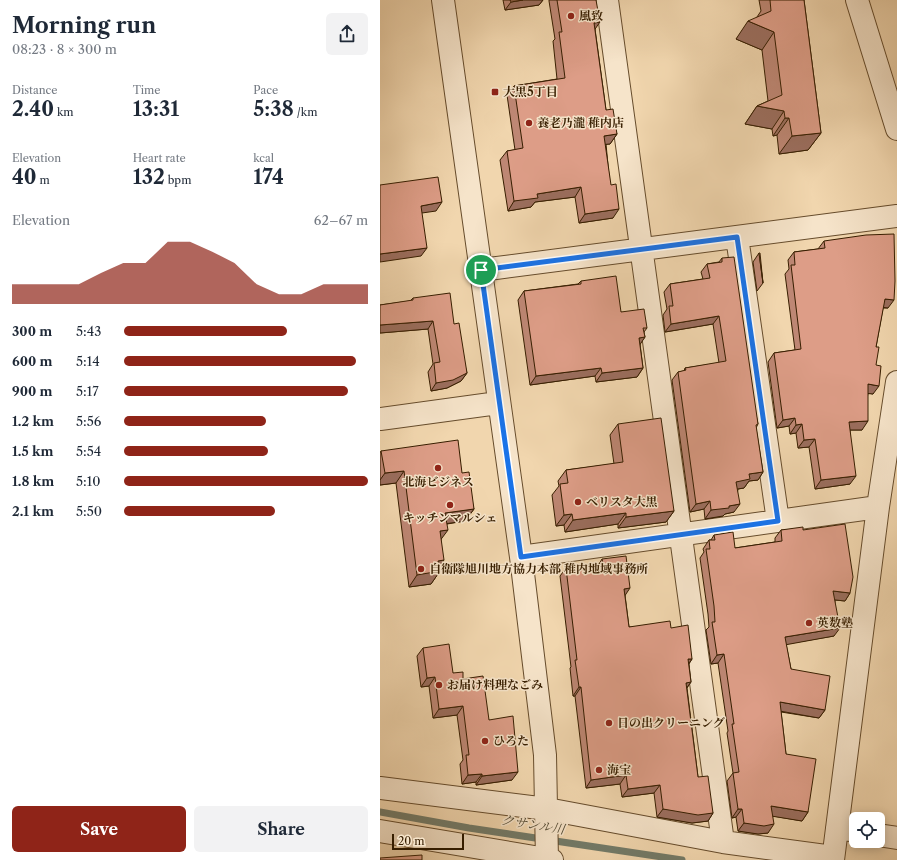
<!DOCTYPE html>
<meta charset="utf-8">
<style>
:root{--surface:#fff;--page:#f2f2f3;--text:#1f2937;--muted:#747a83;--accent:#8f2418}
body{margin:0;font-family:"Libre Caslon Text","Noto Serif JP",serif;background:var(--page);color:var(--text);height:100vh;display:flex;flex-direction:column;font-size:15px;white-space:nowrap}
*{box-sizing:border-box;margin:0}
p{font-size:13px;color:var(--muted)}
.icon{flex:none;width:22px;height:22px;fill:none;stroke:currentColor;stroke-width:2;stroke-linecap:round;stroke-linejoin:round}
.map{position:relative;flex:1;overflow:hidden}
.sheet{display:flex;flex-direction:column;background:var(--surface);width:380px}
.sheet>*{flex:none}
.fabs{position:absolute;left:469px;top:812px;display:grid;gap:8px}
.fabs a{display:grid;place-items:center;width:36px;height:36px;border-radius:6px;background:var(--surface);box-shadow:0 2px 10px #0003;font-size:20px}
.scale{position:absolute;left:12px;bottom:10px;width:72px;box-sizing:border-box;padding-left:4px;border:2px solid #371e00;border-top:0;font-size:11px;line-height:14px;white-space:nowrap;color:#371e00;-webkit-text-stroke:3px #f6e4ca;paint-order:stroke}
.pin{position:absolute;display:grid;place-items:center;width:34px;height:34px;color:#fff;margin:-17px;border:2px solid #fff;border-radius:50%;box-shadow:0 1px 4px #0007}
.round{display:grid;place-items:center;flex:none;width:42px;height:42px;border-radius:6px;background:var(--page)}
.headline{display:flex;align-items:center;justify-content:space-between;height:68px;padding:0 12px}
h1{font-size:22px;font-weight:800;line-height:30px}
.metrics{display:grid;grid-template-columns:repeat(3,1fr);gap:6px;height:68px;padding:4px 12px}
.metrics div{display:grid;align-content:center}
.metrics b{font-size:20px;font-weight:800}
.metrics small{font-size:11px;font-weight:400}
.metrics p{font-size:11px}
.chart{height:112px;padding:8px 12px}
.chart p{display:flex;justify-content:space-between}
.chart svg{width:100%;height:72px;margin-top:4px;fill:var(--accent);opacity:.7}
.action{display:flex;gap:8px;margin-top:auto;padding:8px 12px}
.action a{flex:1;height:46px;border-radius:6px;background:var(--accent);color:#fff;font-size:16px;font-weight:800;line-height:46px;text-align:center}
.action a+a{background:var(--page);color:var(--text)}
ul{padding:0 12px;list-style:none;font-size:13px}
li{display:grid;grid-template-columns:64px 48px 1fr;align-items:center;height:30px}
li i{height:10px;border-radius:5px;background:var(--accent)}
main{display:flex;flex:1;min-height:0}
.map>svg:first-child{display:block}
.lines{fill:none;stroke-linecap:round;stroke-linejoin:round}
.stream{stroke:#737b69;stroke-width:7}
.minor-casing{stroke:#664c2c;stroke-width:24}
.minor{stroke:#f6e4ca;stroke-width:22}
.wall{fill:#be8774;stroke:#371e00}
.shaded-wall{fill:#9b6e5e;stroke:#371e00}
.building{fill:#dd9d87;stroke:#371e00}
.route-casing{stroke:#fff;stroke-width:8}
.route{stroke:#1a73e8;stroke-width:5}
.poi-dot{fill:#8f2418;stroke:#f6e4ca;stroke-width:1.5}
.labels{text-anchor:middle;stroke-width:3;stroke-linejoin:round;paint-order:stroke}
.poi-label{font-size:12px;font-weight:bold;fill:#371e00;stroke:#f6e4ca;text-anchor:start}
.water-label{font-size:13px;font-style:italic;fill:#554c35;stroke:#f6e4ca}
</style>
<main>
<section class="sheet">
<div class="headline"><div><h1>Morning run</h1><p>08:23 · 8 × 300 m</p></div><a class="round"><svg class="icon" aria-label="share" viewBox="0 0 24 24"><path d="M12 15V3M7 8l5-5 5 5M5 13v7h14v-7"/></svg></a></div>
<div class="metrics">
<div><p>Distance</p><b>2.40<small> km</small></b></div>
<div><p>Time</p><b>13:31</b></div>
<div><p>Pace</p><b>5:38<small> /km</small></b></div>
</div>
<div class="metrics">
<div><p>Elevation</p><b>40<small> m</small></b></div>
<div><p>Heart rate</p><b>132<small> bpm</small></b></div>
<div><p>kcal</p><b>174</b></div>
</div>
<div class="chart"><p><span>Elevation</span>62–67 m</p>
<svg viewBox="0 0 160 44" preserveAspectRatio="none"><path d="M0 44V32L10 32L20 32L30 32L40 25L50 19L60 19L70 6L80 6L90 12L100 19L110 32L120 38L130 38L140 32L150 32L160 32V44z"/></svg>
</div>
<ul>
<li><b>300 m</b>5:43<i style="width:67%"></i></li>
<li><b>600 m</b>5:14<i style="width:95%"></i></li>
<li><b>900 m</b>5:17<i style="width:92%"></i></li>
<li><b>1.2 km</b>5:56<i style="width:58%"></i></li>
<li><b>1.5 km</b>5:54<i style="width:59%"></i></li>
<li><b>1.8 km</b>5:10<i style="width:100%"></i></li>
<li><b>2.1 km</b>5:50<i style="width:62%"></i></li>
</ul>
<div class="action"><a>Save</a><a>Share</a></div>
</section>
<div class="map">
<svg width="517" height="860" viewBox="0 0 517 860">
<rect width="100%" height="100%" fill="#f1d6ae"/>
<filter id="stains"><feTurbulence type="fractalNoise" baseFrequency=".005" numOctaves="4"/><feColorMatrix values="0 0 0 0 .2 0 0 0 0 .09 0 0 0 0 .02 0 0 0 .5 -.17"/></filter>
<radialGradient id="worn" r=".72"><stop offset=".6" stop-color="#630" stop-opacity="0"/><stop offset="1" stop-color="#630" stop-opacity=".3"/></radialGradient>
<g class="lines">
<path class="stream" d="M0,812L89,828L302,860"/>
<g class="minor-casing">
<path id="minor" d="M63,0L141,557L165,755L167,860
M227,0L343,842
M477,0L517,129
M357,237L398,521
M101,270L517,216
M0,419L118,403
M141,557L498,507
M0,788L167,809L343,842L453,857
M457,828L476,831
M0,831L172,860
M498,835L517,838
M453,860L498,507L517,382"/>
</g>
<use href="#minor" class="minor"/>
</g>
<path class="wall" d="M123,0H163L159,5L125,10Z
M169,0H216L215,29L226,110L237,134L230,144H226L233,218L199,223L195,197L155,202L151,207L128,211L120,160L127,151L135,150L127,95L134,86L177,79L173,41L175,39L169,1Z
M379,0H424L441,133L428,150L399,154L397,135L393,136L392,129L365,124L377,106L388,101L382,50L356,39L377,17L381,11Z
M444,241L508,308H503L496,347L493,394L488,393L482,430H470V484L435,489L429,447L418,448L416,433L410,434L409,426L397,428L388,362L394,353L415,350L405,274L409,269L408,260L414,252L438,249Z
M379,253L383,283L377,291L373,262Z
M342,258L378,424L376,428L383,472L378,480L369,481L364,488L358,489L354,512L345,514L343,516L325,519L324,509L310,512L292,380L298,372L304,371L305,368L339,363L333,324L285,332L283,315L287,309L284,292L290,284L323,279L321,272L327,264L339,262Z
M201,281L241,312L267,328L264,332L265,337L260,344L263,368L257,377L216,382L215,376L150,385L138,300L144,291L198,284Z
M33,298L74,324L87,373L81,381L67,388L51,391L48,372L53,364L48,329L0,333V305L30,301Z
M238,424L294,511L286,522L238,528V524L185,532L184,525L176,526L172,495L179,486L178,481L186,470L234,464L230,435Z
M1,451L82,473L94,509L85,521L67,524L61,539L59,568L60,571L51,584L29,587L16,483L0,485V453Z
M401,530H423L470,593L465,601L455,600L454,636L406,644L411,669L445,710L439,718L401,712L406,754L428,812L422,821L393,816L388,833L378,834L358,831L356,817L352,818L347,781L353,773L347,733L348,731L338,663L331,664L326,630L329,627L328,614L320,558L324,552L323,549L329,540H331L334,535L355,548L395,542V538Z
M222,559L245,595L249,627L291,628L312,659L309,664L311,682L307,688L318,777L333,813L328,821L312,823L277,817L274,793L242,797L240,784L206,788L195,696H193L190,668L191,667L180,576L186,568L219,564Z
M43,648L73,673L83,679L109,720L132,780L96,785V782L82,784L80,764L83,760L77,715L53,718L49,686L41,687L37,656Z"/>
<path class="shaded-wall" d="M143,0H163L159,5L125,10L131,2Z
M368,21L394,32L382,50L356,39Z
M220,22L213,32L214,23Z
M377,106L404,111L392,129L365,124Z
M405,118H409L397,135L393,136Z
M441,133L428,150L399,154L412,136Z
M237,134L230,144L218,145L224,136Z
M201,187L195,197L155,202L151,207L128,211L134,201L157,194Z
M62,202L56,211L35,214L41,206Z
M239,209L233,218L199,223L205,214Z
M47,248L41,256L0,262V254Z
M505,299L514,300L508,308L499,307Z
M339,316L333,324L285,332L291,324Z
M53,321L48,329L0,333V325Z
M265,337L259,346V338Z
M221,368L215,376L150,385L156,376Z
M263,368L257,377L216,382L222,373Z
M87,373L81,381L67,388L51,391L56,383Z
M488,384L499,386L493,394L482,393Z
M415,418L409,426L397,428L403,420Z
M488,421L482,430H463L469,422Z
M422,424L416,433L410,434L416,425Z
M435,439L429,447L418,448L424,440Z
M24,471L16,483L0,485V480L5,473Z
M383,472L378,480L369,481L364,488L351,490L356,482L369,474Z
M476,476L470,484L435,489L441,480Z
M330,501L324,509L310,512L316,504Z
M360,504L354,512L345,514L343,516L325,519L331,510L349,506Z
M94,509L85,521L57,525L65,513Z
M294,511L286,522L238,528L246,517Z
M246,513L238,524L185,532L193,520Z
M192,514L184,525L176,526L184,515Z
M68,530L59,542L60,531Z
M64,560L56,572L60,571L51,584L29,587L37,575L58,561Z
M250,588L244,597V589Z
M453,591L470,593L465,601L447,599Z
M460,628L454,636L399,646L405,637Z
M344,654L338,663L331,664L337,655Z
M308,659H312L306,667Z
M55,677L49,686L41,687L47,678Z
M311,682L305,690L306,683Z
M199,687H201L195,696H193Z
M400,702L445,710L439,718L394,710Z
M83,706L77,715L53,718L59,709Z
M138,772L132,780L96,785L102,776Z
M102,774L96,782L82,784L88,775Z
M246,775L240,784L206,788L211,780Z
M280,785L274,793L242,797L248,789Z
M391,806L428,812L422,821L385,815Z
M283,809L333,813L328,821L312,823L277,817Z
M358,809H362L356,817L352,818Z
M364,823L394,824L388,833L378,834L358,831Z"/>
<path class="building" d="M130,0H143L131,2Z
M177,0H216L220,22L214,23L226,110L233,109L237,134L224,136L231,185L236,184L239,209L205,214L201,187L157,194L158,198L134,201L127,151L143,148L134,86L185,78L179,32H182Z
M390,0H424L441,133L412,136L409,118H405L404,111L377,106L402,95L394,32L368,21L391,11Z
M58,177L62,202L41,206L47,248L0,254V185Z
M514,234L515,281L514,300L505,299L496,347H499L496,365L501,366L499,386L488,384V421L469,422L476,476L441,480L435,439L424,440L422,424L416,425L415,418L403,420L394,353L421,349L411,265H415L414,252L445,248L444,241L486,235Z
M379,253H380L383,283Z
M354,257L378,424L376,425L383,472L369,474L370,479L356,482L360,504L349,506V508L331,510L330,501L316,504L298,372L306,370L305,368L346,361L339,316L291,324L289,306H293L290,284L330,278L327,264L342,262V258Z
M236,276L241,312L264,309L267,328H263L265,337L259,338L263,368L222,373L221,368L156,376L144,291L201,284V281Z
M70,293L74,324L79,323L87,373L73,380L56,383L54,363L60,362L53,321L0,325V305L33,300V298Z
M281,418L294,511L246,517V513L193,520L192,514L184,515L180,484L188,483L186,470L243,462L238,424Z
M78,440L82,473L89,472L94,509L65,513L68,530L60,531L64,560L58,561L60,571L37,575L24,471L5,473L1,451Z
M465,524L473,577L470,593L453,591L460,628L405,637L411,669L450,676L445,710L400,702L406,754L436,759L428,812L391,806L394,824L384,826L364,823L362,809H358L353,773L359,772L352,724H354L344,654L337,655L332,622H335L334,606L326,549H330L329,540H335L334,535L353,532L355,548L402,541L401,530L423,527V530Z
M246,556L250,588L244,589L249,627L290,621L291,628L308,625L312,659H308L311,682L306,683L318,777L328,776L333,813L318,815L283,809L280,785L248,789L246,775L211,780L201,687H199L195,660H197L186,568L223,563L222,559Z
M69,644L73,673L83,672V679L103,676L109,720L133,716L138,772L102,776V774L88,775L86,755H89L83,706L59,709L55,677L47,678L43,648Z
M42,855V860H0V858Z"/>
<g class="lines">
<g class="route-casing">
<path id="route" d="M357,237L398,521L141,557L101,270Z"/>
</g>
<use href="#route" class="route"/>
</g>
<g class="poi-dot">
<circle cx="191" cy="16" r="4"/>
<rect x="111" y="88" width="8" height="8" rx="2"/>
<circle cx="149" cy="123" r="4"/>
<circle cx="58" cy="468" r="4"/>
<circle cx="198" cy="502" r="4"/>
<circle cx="70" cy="505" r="4"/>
<circle cx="41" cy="569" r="4"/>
<circle cx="429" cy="623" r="4"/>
<circle cx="59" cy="685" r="4"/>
<circle cx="229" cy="723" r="4"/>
<circle cx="105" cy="741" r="4"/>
<circle cx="219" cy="770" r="4"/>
</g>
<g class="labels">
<g class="poi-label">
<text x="199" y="20">風致</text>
<text x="123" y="96">大黒5丁目</text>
<text x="157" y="127">養老乃瀧 稚内店</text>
<text x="58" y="486" text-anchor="middle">北海ビジネス</text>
<text x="206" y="506">ベリスタ大黒</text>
<text x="70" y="522" text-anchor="middle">キッチンマルシェ</text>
<text x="49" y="573">自衛隊旭川地方協力本部 稚内地域事務所</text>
<text x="437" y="627">英数塾</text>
<text x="67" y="689">お届け料理なごみ</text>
<text x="237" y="727">日の出クリーニング</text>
<text x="113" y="745">ひろた</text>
<text x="227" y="774">海宝</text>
</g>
<g class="water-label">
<text transform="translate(153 824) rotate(9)" y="5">クサンル川</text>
</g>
</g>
<rect width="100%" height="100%" filter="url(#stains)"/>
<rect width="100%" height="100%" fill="url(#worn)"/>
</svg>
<div class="fabs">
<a><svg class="icon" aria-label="locate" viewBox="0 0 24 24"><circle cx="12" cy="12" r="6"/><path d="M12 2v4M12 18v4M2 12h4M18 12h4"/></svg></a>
</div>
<div class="scale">20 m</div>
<div class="pin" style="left:101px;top:270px;background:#1e9e55"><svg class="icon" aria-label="arrive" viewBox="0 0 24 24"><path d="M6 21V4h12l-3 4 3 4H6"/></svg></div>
</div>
</main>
